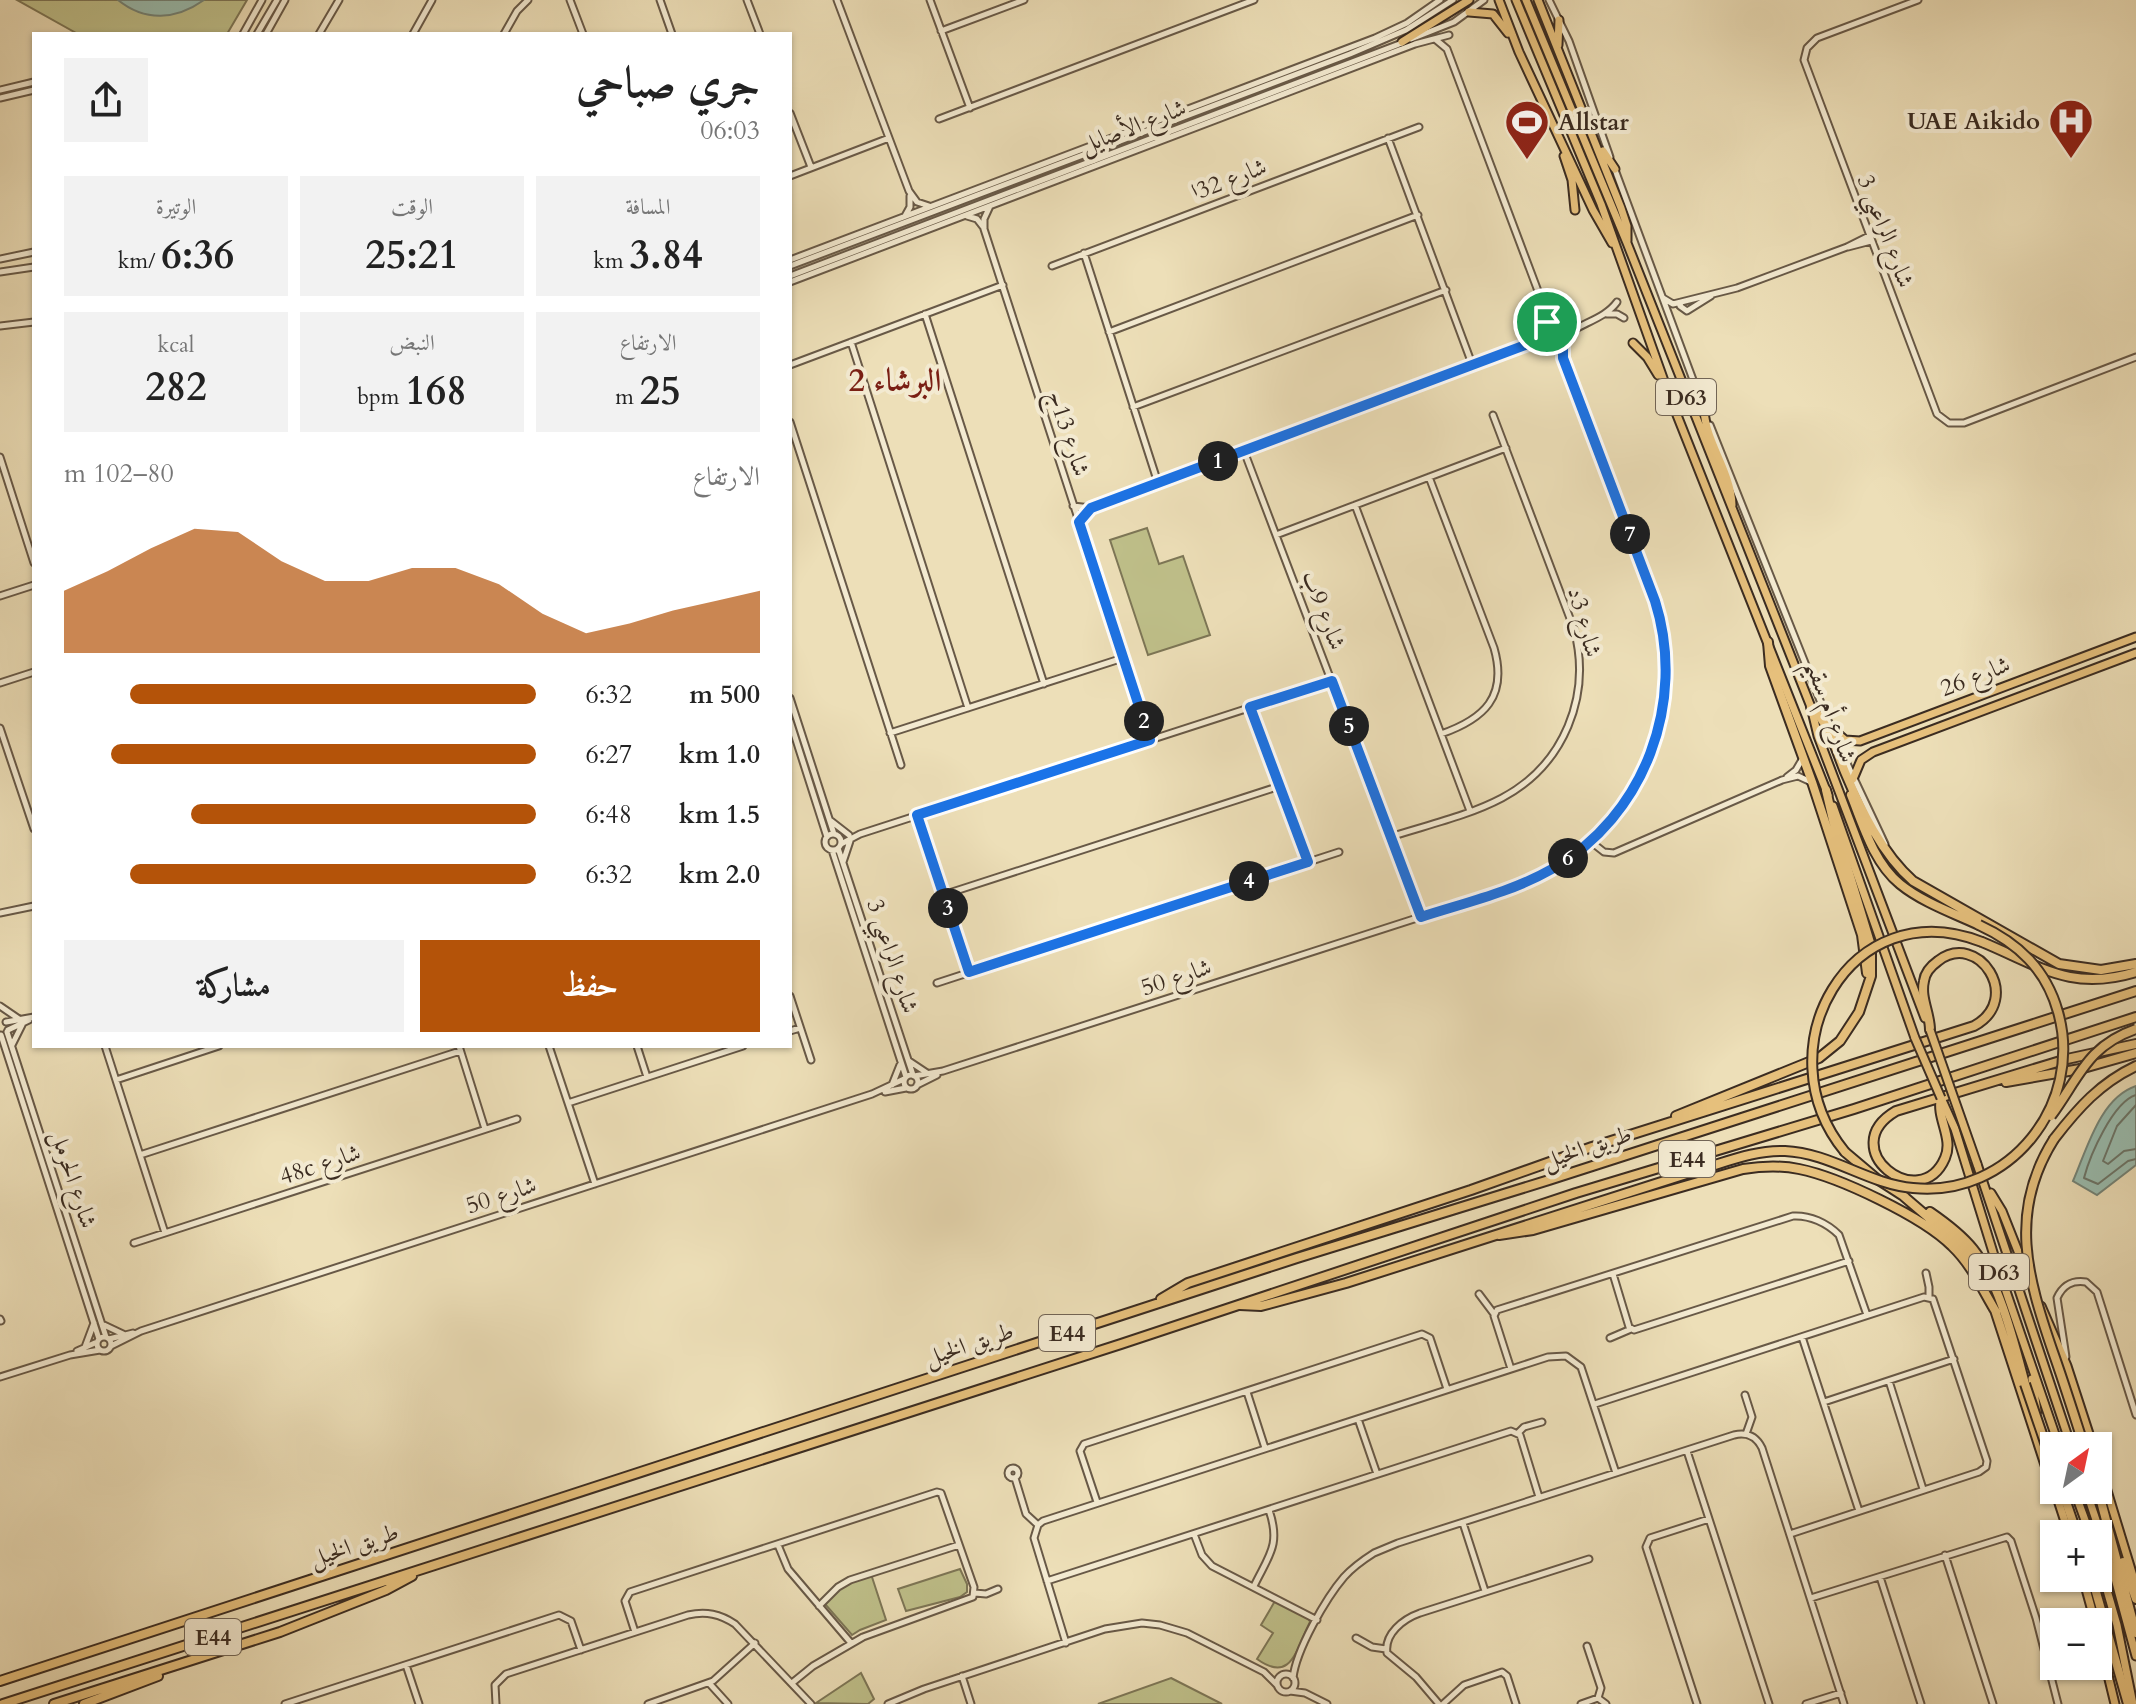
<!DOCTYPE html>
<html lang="ar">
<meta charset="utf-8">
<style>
:root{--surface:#fff;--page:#f2f2f2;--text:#222;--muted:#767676;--accent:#b45309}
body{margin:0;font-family:Cardo,Amiri,serif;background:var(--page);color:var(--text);direction:rtl;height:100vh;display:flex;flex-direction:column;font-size:30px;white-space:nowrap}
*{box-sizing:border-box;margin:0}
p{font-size:26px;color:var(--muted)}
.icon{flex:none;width:44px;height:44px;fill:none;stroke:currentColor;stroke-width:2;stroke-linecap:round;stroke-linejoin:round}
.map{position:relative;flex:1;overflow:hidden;direction:ltr}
.details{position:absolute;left:32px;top:32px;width:760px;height:1016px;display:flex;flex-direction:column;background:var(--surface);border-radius:0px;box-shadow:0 2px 6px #0004;direction:rtl}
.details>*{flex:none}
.needle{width:52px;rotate:33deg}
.tools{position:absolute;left:2040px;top:1432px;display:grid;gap:16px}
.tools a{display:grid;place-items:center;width:72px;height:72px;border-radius:0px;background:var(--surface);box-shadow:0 2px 6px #0004;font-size:40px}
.pin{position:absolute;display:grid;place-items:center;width:68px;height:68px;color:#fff;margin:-34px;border:4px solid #fff;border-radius:50%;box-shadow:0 2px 8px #0007}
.km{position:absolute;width:40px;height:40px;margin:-20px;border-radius:50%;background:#222;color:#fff;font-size:22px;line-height:40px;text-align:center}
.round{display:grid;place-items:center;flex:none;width:84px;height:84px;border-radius:0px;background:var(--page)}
.summary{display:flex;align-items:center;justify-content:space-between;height:136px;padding:0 32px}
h1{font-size:44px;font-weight:600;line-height:60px}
.stats{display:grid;grid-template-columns:repeat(3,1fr);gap:12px;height:136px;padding:8px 32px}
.stats div{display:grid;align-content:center;border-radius:0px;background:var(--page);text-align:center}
.stats b{font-size:40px;font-weight:600}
.stats small{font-size:22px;font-weight:400}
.stats p{font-size:22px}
.chart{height:224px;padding:16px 32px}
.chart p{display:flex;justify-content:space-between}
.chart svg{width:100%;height:144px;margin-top:8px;fill:var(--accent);opacity:.7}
.button{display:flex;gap:16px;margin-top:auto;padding:16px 32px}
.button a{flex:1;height:92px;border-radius:0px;background:var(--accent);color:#fff;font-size:32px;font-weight:600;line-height:92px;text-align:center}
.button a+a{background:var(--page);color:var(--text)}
ul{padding:0 32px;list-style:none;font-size:26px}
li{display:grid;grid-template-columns:128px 96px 1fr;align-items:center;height:60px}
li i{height:20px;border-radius:10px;background:var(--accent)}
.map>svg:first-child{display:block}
.green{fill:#bfc08a;stroke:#7d7656;stroke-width:2}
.water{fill:#99bdb0;stroke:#738377;stroke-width:2}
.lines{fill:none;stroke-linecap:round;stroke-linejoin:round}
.shore{stroke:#6a7468;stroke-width:2}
.minor-casing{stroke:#685947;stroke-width:9}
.major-casing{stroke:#3b2c21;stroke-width:11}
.highway-casing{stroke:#3b2c21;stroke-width:12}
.minor{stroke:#f3ead1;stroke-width:5}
.major{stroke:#e6c07c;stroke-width:7}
.highway{stroke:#e6c07c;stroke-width:8}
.major-bridge-casing{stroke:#3b2c21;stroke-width:11;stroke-linecap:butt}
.highway-bridge-casing{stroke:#3b2c21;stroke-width:12;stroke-linecap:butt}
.major-bridge{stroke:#e6c07c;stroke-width:7}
.highway-bridge{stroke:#e6c07c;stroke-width:8}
.route-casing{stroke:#fff;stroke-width:16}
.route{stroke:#1a73e8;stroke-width:10}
.labels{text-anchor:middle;stroke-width:8;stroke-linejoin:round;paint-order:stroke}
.shield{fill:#f3ead1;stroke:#726556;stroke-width:2}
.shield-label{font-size:22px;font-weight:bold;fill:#3b2c21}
.poi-label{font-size:24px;font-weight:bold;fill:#3b2c21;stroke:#f3ead1;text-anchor:end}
.street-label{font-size:24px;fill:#3b2c21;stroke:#f3ead1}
.district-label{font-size:32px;font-weight:bold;fill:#7a1f14;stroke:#f3ead1}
</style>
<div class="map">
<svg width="2136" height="1704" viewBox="0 0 2136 1704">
<rect width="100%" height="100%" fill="#eddfb8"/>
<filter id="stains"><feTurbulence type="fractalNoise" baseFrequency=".0025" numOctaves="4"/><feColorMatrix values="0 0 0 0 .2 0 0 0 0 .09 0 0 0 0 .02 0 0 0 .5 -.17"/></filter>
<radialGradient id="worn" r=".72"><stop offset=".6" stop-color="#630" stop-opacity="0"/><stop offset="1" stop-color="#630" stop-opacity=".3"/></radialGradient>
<path class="green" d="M17,0H247L227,34H78Z
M1147,528L1159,564L1183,556L1210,635L1148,655L1110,540Z
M960,1569L967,1584V1592L960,1597L906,1611L898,1589Z
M871,1574L886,1620L860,1630L852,1635L825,1604L841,1587Z
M1275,1601L1308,1617L1310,1622C1296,1649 1292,1684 1257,1659L1273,1633L1261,1625Z
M861,1673L874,1699L868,1704L816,1703Z
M1171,1678L1222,1704H1098Z"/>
<path class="water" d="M118,0H204C176,20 145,22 118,0Z
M2136,1086V1165L2097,1195L2073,1181C2087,1149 2100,1098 2136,1086Z"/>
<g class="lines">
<path class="shore" d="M2136,1095C2113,1102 2090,1155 2084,1178L2098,1184L2128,1161L2136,1159
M2136,1105L2117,1126L2103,1161L2108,1164L2124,1151L2136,1149"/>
<g class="minor-casing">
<path id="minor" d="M570,0L583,34
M660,0L672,34
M747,0L760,34
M837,0L909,191L917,202L929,206
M930,0L970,108
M1549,0L1569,41L1610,157
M1918,0L1817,38L1807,48L1804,60L1937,414L1949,423H1964L2136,357
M941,31L1024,0
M243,34L262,0
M257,34L277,0
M266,34L285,0
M319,34L339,0
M413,34L432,0
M504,34L517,11L528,0
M1411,39L1454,22L1484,0
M1435,39L1447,49L1547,315L1558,327
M0,90L34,82
M0,98L34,90
M790,113L811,167
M939,119L1254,0
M1388,138L1472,364
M1614,167L1705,412
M790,176L889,138
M990,206L984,219V229L1150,740
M905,216L910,207V196
M967,216L977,219L984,228
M1848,247L1871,241
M1084,253L1158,483
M0,259L34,252
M790,260L1375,38L1407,23L1440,0
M790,266L1350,54L1406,30L1453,0
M1052,266L1419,127
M0,272L34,267
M790,276L1402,43
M790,282L1415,44L1449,35
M1663,298L1673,304L1737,288L1847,247L1869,236
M1681,302L1680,306L1687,311L1711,296
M925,314L1044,684
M1607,314H1617L1624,318
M1544 335a9 9 0 1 1 18 0a9 9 0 1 1-18 0Z
M0,326L34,322
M1109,332L1418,215
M1562,338C1579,323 1604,320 1617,302
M851,342L968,708
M790,365L1003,285
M1133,407L1446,290
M790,422L901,765
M1710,425L1831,728
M1244,451L1421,917
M0,457L34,563
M1429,477L1494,648C1508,697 1484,719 1441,734
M1355,505L1470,811
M1073,506L1091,508L1139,492L1528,344L1544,333
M1276,535L1506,448
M0,596L34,585
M0,683L34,672
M790,698L834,834
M1250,707L1308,862
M790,721L827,837
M0,728L34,829
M890,733L1123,658
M1843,755L1885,844
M1787,777L1796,770L1803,758
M917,815L969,972
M831,821L849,835
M825 842a8 8 0 1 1 16 0a8 8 0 1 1-16 0Z
M1390,837C1427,825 1468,816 1502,798C1564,765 1592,696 1574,629L1493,415
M1590,841L1604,852L1614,853L1782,780L1798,776L1811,782
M841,844L860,834L1332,681
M838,848L913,1075
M832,850L906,1077
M843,862L850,841
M943,895L1280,786
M0,913L34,906
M937,983L1339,852
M790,996L811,1060
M0,1006L19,1019
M6,1022L34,1017
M8,1030L29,1020
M790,1031L800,1028
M7,1032L106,1337
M1,1035L99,1339
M12,1045L22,1025
M105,1046L165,1233
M459,1046L485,1129
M549,1046L595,1184
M637,1046L647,1077
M909,1061L927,1073
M904 1082a7 7 0 1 1 14 0a7 7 0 1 1-14 0Z
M914,1076L943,1071L1507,889C1617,847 1681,750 1662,632C1657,594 1639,558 1626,522C1605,468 1585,412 1563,358L1561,340
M116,1080L219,1046
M892,1085L900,1065
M917,1085L937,1075
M885,1092L906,1088
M568,1103L743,1046
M140,1155L460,1051
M134,1243L517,1119
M1926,1273L1929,1287V1297
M1613,1274L1629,1327L1634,1330L1849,1261
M1479,1294L1494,1314
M0,1319L1,1321
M104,1325L123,1334
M1802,1337L1859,1511
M97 1344a7 7 0 1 1 14 0a7 7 0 1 1-14 0Z
M1610,1338L1631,1329
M109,1339L133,1333
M111,1346L141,1331L872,1094L904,1079
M85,1347L94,1323
M77,1351L97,1342
M2066,1357L2057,1298C2063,1285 2072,1280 2086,1282L2097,1292L2136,1415
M1511,1369L1494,1316L1497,1310L1793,1216C1810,1215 1827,1223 1839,1235L1867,1315
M0,1377L70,1355L100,1350
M1889,1381L1923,1489
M1247,1392L1265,1448
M1745,1395L1752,1417L1746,1434
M1824,1402L1954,1359
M1595,1404L1924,1297L1933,1299L1987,1461L1986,1467L1979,1472L1790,1534
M1358,1419L1377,1474
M1518,1433L1524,1427L1542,1422
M1687,1451L1769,1704
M1008 1473a5 5 0 1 1 10 0a5 5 0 1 1-10 0Z
M1015,1478L1026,1514L1038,1525
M1097,1502L1080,1451L1084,1444L1422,1334L1430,1338L1447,1389
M1463,1523L1485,1591
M1194,1534L1202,1555L1212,1566L1317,1620
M778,1545L788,1569L851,1643
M1945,1555L1993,1704
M1880,1577L1921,1704
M1047,1581L1511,1431L1520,1435L1539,1497
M1254,1586C1269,1555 1281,1545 1269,1510
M975,1593L986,1594L998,1589
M1811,1598L2007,1537L2011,1541L2036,1618L2058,1704
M819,1606L838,1587L850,1580L959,1545
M635,1632L625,1601L630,1592L937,1492L941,1493L974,1587L973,1597L863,1637L813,1666L792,1683
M1356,1638L1372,1647L1386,1649
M1066,1643L1034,1538L1038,1525L1043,1521L1548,1357L1566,1356L1581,1367L1616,1473
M1587,1646L1601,1688L1598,1698
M406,1665L419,1704
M1277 1683a9 9 0 1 1 18 0a9 9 0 1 1-18 0Z
M962,1676L971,1704
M1293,1678C1296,1650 1326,1598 1344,1577C1353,1567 1363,1560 1374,1553L1398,1543L1734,1435C1747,1432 1756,1436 1762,1448L1844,1704
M709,1683L728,1704
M1290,1691L1305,1693L1327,1704
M285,1704L559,1615L571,1621L581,1650
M496,1704L495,1685L506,1674L688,1615C706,1611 720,1614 735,1624L811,1704
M648,1704L713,1681L755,1643
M888,1704L924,1689L1105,1629L1142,1623L1160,1625L1187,1633L1264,1672L1277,1685
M1439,1704L1416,1677L1387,1653C1384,1634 1403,1619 1420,1613L1589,1559
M1443,1704L1464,1685L1502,1672L1507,1676L1516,1704
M1581,1704L1598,1698L1606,1704
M1697,1704L1646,1547L1650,1538L1709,1519
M1806,1704L1841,1693"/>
</g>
<g class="major-casing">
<path id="major" d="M1499,0L1519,52L1593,210L1612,243
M1516,0L1601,204L1669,395L1828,795
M1526,0L1627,243L1811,707L1818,736L1925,1018
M1538,0L1621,208L1627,226V241
M1469,12L1493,14L1508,33
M1402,42L1469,0
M1558,45L1559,20
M1603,151L1615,169
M1564,156L1572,180L1575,210
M1633,343L1647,357L1658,375
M1704,410C1706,443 1731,471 1732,505
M1831,728L1845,740L1860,741L2136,637
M1853,779L1861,760L1873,752L2136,653
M1833,806L1915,1038
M1941,1098L1955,1129L1996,1262L2059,1446
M1977,1164L2071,1446
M1991,1193L2002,1211L2031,1284
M2041,1306L2067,1366L2093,1446
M2032,1379L2037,1411
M2098,1461L2136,1586
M2053,1485L2069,1534
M2074,1490L2090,1534
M2086,1490L2113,1571L2136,1656
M2098,1559L2117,1625L2133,1704
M2083,1578L2095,1622
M2098,1634L2115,1704"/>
</g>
<g class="highway-casing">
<path id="highway" d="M1768,642L1770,666L1812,782L1862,935L1867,973
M1811,707C1829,723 1836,750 1845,772C1861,810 1882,854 1913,881L2059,964L2101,970L2136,964
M1851,795C1863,825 1874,863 1900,884C1922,902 1953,913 1979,925
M1982,942C2040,966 2071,992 2136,972
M2006,1082L2080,1069L2136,1053
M1941,1098C1936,1118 1954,1138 1945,1158C1920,1216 1833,1148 1896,1111L2067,1059L2136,1044
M1676,1116L1819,1058L1840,1041L1859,1012L1871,976V946L1833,820L1826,790
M2054,1139C2078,1108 2100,1083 2136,1066
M1845,1152L1877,1179L1905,1197
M1901,1194L1964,1248L1987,1286
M1930,1212C1946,1223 1961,1234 1973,1249C2000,1283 2014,1343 2025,1384
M1499,1235L1533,1230L1743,1169C1762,1166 1780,1165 1799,1169C1839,1177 1923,1217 1952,1246C1972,1265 1982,1289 1996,1312
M1161,1299L1188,1283L1471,1190L1592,1147L1974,1026C2024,999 1978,930 1938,961C1931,966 1925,973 1924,981C1920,998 1930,1013 1930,1030
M1240,1305L1261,1306L1346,1283L1702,1169
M1995,1310L2053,1488
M2062,1490L2077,1534
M2098,1490L2136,1633
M2123,1562L2136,1599
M2092,1578L2128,1704
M0,1681L1297,1258L1549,1180L2136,991
M3,1704L1121,1344L1576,1193L1854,1109L2136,1017
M54,1704L280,1632L386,1590L412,1576
M84,1704L158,1676"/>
</g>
<use href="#minor" class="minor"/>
<use href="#major" class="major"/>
<use href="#highway" class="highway"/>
<g class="major-bridge-casing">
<path id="major-bridge" d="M1930,1030L1977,1164
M1915,1038L1941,1098"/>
</g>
<g class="highway-bridge-casing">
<path id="highway-bridge" d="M2051,1116C2079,1078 2087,1046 2136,1029
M2054,1139C2008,1212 2027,1276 2053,1352C2064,1383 2074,1415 2084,1446
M1845,1152C1761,1050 1850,890 1982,942
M1702,1169C1729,1161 1756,1150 1785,1151C1831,1153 1868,1184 1913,1188C2010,1198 2084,1103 2058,1012C2046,969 2018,943 1979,925
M2025,1384L2054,1469"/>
</g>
<use href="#major-bridge" class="major-bridge"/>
<use href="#highway-bridge" class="highway-bridge"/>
</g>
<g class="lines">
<g class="route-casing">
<path id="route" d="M1547,315L1563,332V358L1655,601C1687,702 1645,816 1552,869C1512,892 1464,903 1421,917L1332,681L1250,707L1308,862L969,972L917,815L1150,740L1079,522L1091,508L1528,344L1544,333Z"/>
</g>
<use href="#route" class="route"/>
</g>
<defs>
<g id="hospital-pin" transform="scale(2.3)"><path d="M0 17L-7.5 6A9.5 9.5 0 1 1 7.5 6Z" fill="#8f2418" stroke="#f3ead1"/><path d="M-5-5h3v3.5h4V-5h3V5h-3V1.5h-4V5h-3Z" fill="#fff"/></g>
<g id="stadium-pin" transform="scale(2.3)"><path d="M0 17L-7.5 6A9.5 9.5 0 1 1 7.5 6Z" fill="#8f2418" stroke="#f3ead1"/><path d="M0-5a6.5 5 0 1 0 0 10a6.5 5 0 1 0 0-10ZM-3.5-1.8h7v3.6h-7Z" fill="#fff"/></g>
</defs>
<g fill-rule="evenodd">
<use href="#hospital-pin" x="2071" y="121"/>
<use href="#stadium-pin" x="1527" y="122"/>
</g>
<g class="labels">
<g class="shield">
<rect x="1656" y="379" width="60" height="36" rx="6"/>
<rect x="1659" y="1141" width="56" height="36" rx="6"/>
<rect x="1969" y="1254" width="60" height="36" rx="6"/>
<rect x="1039" y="1315" width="56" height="36" rx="6"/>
<rect x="185" y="1619" width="56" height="36" rx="6"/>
</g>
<g class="shield-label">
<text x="1686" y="405">D63</text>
<text x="1687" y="1167">E44</text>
<text x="1999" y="1280">D63</text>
<text x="1067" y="1341">E44</text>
<text x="213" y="1645">E44</text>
</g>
<g class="poi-label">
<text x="2040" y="129">UAE Aikido</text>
<text x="1558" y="130" text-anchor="start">Allstar</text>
</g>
<g class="street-label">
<text transform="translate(1133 126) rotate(-21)" y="8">شارع الأصايل</text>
<text transform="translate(1229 179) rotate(-21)" y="8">شارع 32ا</text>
<text transform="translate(1886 231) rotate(69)" y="8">شارع الراعبي 3</text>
<text transform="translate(1069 433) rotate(72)" y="8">شارع 13ج</text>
<text transform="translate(1324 610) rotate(69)" y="8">شارع 9ب</text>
<text transform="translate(1585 622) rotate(75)" y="8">شارع 3د</text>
<text transform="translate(1975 676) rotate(-21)" y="8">شارع 26</text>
<text transform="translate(1831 711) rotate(70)" y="8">شارع أم سقيم</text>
<text transform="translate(893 956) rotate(72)" y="8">شارع الراعبي 3</text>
<text transform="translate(1176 977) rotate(-18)" y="8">شارع 50</text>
<text transform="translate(1587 1147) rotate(-18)" y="8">طريق الخيل</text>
<text transform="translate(320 1164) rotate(-18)" y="8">48c شارع</text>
<text transform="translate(74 1179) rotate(72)" y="8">شارع الحرمل</text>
<text transform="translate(501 1195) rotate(-18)" y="8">شارع 50</text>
<text transform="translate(969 1344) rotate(-18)" y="8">طريق الخيل</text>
<text transform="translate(354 1545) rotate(-18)" y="8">طريق الخيل</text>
</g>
<g class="district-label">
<text x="895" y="391">البرشاء 2</text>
</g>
</g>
<rect width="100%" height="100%" filter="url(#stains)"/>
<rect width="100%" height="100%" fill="url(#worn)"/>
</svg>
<div class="tools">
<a><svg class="needle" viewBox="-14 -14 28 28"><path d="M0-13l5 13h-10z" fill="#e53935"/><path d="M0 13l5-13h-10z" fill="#767676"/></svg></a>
<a>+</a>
<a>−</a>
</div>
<div class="pin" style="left:1547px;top:322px;background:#1e9e55"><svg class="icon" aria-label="arrive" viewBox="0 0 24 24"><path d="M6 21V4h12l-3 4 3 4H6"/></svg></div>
<b class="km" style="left:1218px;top:461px">1</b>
<b class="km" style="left:1144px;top:721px">2</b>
<b class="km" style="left:948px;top:908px">3</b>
<b class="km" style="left:1249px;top:881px">4</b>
<b class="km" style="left:1349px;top:726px">5</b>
<b class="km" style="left:1568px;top:858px">6</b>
<b class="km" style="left:1630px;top:534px">7</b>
<section class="details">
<div class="summary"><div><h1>جري صباحي</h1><p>06:03</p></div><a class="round"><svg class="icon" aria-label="share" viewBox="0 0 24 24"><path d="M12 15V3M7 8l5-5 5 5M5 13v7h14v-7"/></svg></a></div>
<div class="stats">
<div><p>المسافة</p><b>3.84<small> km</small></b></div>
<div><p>الوقت</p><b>25:21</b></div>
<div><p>الوتيرة</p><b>6:36<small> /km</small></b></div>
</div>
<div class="stats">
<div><p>الارتفاع</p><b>25<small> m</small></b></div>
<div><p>النبض</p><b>168<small> bpm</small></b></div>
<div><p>kcal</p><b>282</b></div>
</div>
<div class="chart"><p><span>الارتفاع</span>80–102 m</p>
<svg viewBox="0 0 160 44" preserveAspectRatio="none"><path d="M0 44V25L10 19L20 12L30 6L40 7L50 16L60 22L70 22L80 18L90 18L100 23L110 32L120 38L130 35L140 31L150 28L160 25V44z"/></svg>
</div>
<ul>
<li><b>500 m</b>6:32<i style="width:86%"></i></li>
<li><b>1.0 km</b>6:27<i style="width:90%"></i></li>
<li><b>1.5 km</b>6:48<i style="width:73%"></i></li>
<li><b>2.0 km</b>6:32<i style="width:86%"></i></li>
</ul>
<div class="button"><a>حفظ</a><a>مشاركة</a></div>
</section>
</div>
